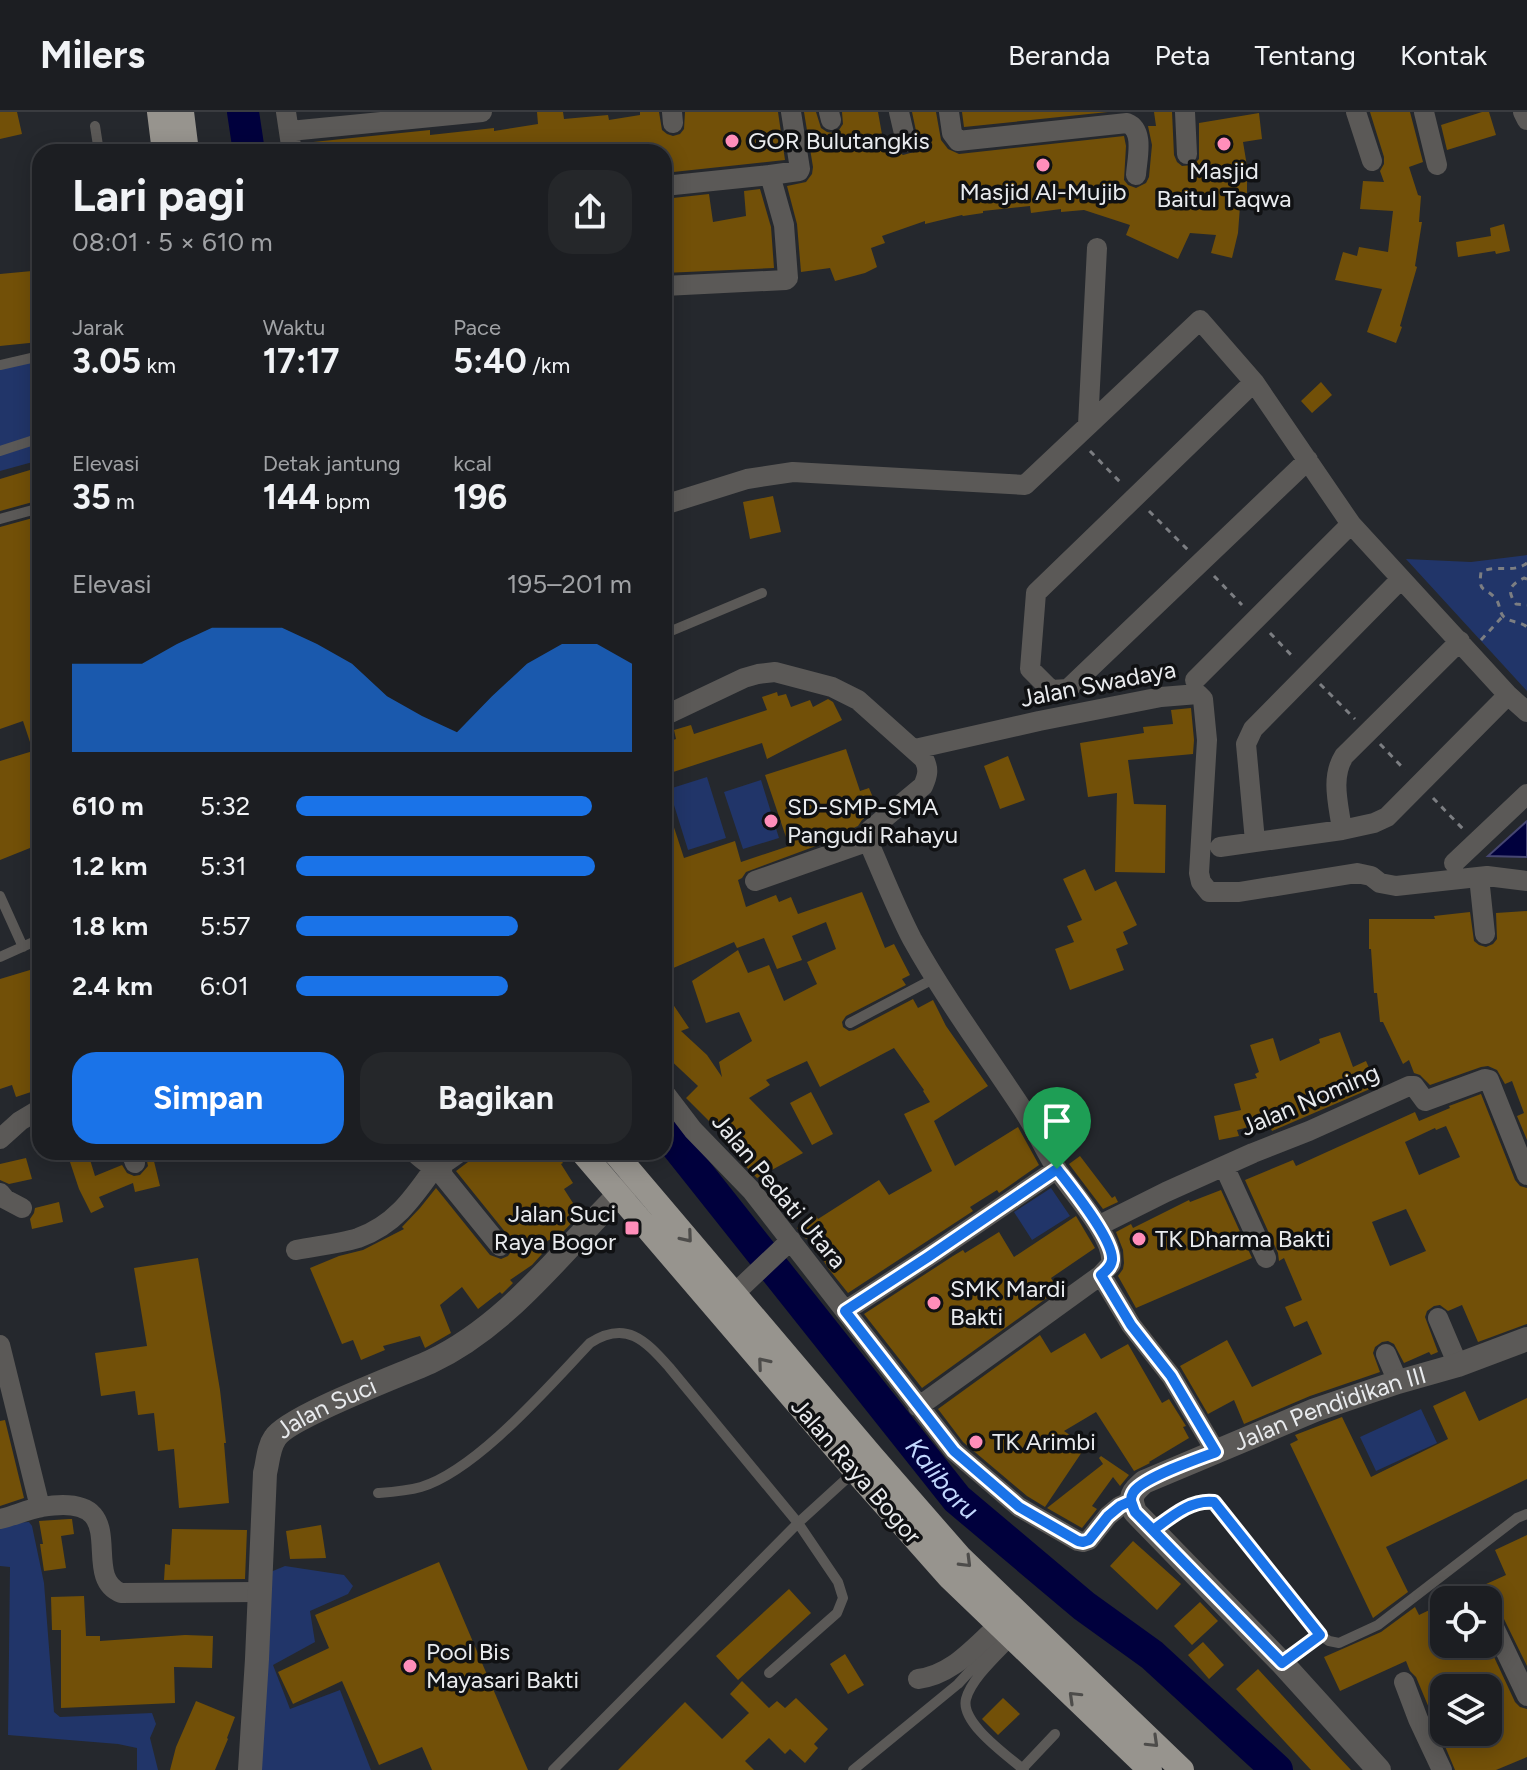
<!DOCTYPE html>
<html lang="id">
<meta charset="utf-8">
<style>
:root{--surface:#1c1e22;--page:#25272a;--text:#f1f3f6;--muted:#a0a2a5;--line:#3a3c40;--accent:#1a73e8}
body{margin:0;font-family:Figtree,sans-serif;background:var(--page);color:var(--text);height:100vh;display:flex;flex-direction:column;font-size:30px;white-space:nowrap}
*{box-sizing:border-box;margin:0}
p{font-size:26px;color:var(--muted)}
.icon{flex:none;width:44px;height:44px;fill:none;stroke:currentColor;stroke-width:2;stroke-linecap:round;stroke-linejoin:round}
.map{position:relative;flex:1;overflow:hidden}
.details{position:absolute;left:32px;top:32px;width:640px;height:1016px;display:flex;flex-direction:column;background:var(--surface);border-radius:24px;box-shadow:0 4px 20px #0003,0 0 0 2px var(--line)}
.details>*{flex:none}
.buttons{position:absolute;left:1430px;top:1474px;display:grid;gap:16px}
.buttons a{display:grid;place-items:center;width:72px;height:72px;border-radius:16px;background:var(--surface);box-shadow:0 4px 20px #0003,0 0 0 2px var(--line);font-size:40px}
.pin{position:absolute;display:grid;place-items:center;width:68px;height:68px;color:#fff;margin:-82px -34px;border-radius:50% 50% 50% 0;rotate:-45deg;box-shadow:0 0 8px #0007}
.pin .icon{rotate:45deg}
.round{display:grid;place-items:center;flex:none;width:84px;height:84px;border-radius:24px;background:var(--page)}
.headline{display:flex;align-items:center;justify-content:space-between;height:136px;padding:0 40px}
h1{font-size:44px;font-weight:700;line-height:60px}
.stats{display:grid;grid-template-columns:repeat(3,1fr);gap:12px;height:136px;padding:8px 40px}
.stats div{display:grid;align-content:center}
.stats b{font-size:34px;font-weight:700}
.stats small{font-size:22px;font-weight:400}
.stats p{font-size:22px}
.chart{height:224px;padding:16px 40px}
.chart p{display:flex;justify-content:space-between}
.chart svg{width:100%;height:144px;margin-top:8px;fill:var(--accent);opacity:.7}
.primary-button{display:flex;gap:16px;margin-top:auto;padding:16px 40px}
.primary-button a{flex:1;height:92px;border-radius:24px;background:var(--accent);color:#fff;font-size:32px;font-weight:700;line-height:92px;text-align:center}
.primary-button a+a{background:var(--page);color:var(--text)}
ul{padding:0 40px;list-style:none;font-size:26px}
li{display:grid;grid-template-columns:128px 96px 1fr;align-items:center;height:60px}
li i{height:20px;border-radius:10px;background:var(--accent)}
header{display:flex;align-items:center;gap:48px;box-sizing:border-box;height:112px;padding:0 40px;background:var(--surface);border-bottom:2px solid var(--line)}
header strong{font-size:38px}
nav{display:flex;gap:44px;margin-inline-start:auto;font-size:28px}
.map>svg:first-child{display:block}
.green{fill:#213569}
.water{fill:#00003d;stroke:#464672;stroke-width:2}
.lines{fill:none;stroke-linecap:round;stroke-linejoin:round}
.river{stroke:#00003d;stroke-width:32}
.building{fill:#725008;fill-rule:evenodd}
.path{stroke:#7c7e82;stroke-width:3;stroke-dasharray:6 6;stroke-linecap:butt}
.service{stroke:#5b5957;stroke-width:10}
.minor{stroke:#5b5957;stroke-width:20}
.tertiary{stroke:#5b5957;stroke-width:24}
.trunk{stroke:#97948e;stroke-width:24}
.oneway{stroke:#4d4c4a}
.route-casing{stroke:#fff;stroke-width:16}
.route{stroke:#1a73e8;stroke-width:10}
.poi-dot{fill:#ff8eba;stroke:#101113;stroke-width:3}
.labels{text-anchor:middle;stroke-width:7;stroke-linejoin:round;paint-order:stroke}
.poi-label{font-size:24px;fill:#e9ebee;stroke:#101113;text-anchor:start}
.street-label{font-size:24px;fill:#e9ebee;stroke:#101113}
.water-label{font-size:26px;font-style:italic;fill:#c2d8fe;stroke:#101113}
</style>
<header>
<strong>Milers</strong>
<nav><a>Beranda</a><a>Peta</a><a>Tentang</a><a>Kontak</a></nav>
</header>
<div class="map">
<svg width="1527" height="1658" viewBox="0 0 1527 1658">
<rect width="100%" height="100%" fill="#25282d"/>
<path class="green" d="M40,244V348L0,359V255Z
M1527,443V579L1406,447L1471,450Z
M707,665L726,726L688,738L669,677Z
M761,668L779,726L743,737L724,680Z
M1051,1076L1070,1104L1032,1128L1014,1100Z
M1421,1297L1437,1331L1376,1359L1360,1325Z
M29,1410L32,1414L44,1471L54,1600L60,1605L152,1601L156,1612L150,1626L158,1658H137V1636L118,1632L8,1623L10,1455L0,1454V1412Z
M285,1454L344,1463L353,1474L348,1482L310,1499L315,1530L273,1553L290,1597L340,1578L371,1658H260L268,1461Z"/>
<path class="water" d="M1527,709V745L1488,744Z"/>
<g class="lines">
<g class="river">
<path d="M243,0L249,40"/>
<path id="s1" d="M664,1018L957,1387L1084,1494L1152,1543L1277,1658"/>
</g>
</g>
<path class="building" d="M0,0H17L22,22L0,27Z
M537,0H563L564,7L608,3L609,8L640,3V0H659L662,18L667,22L673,24L680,22L684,17L685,0H778L785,48L664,61V40H313V30L430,18V23L494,16V19L538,12Z
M804,0H816L821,16L827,20L833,21L839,18L843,12L842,0H878L883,28L892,27L896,38L903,43L914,40L919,33L912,0H936L941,28L948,37L959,42L1124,24L1126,34L1124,68L1128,73L1136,76L1146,71L1149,65L1152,33L1148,14H1156L1154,0H1172L1174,43L1177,50L1182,54L1193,53L1199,47V11L1259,1L1262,27L1243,30L1247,54V81H1241L1238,121L1232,146L1211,141L1216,123L1190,121L1178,147L1126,123L1130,113L1084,98L1061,100V97L1031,101L1030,94L983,99V101L963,104L962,103L925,112V109L882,124L885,131L871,136L877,155L865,161L835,169L830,156L801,160L797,112L787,74L806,70L812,62L813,55Z
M962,0H1108L964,15Z
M1370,0H1410L1423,50L1409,55L1418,83L1421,84L1419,110H1422L1415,154L1417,155L1400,214L1402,215L1396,231L1367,220L1382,177L1335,168L1343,140L1357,144L1359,135L1388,140L1393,99L1360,97L1363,69L1384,70L1380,59L1384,52V45Z
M1482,0H1489L1496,23L1447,38L1441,13Z
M760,77L771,115L774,156L664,161V87L709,82L713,110L746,104L744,79Z
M1504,112L1510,139L1496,142L1495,139L1458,145L1456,130L1491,124L1490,116Z
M32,159L39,230L0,234V162Z
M1321,270L1332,283L1312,301L1301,289Z
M40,355V388L0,399V367Z
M773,384L781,420L750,427L743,390Z
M40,404V732L0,748V649L33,639L23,609L0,617V415Z
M777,580L778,584L786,582L791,595L810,588L813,595L828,587L833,590L842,608L767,647L762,631L664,663V631L676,627L674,618L691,613L694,622L767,598L762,585Z
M1191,596L1194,628L1193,642L1128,648L1134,692L1166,693L1165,761L1115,760L1117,681L1088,685L1080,631L1144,621L1143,615L1173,612L1171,598Z
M846,637L860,679L869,676L877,695L862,708L858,714L824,729V731L746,760L742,766L738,768L746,795L776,783L779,790L791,785L798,802L862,780L885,836L894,832L910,863L902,867L906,873L846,904L842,910L843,915L849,919L854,918L913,887L918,896L933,888L946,914L988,974L934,1009L955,1054L1018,1015L1039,1053L999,1081L997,1078L970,1095L973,1099L848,1181L828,1156L809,1125L806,1127L797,1116L816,1104L818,1107L879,1068L889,1083L932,1059L904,1002L930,990L923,979L924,978L894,936L820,975L807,949L766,968L770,973L749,986L803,1041L757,1066L737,1045L729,1029L686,986L698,974L664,942V879L689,916L681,919L707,943L722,965L719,950L752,929L739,900L706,911L692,869L738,838L748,861L769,853L784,889L817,872L807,850L836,837L826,810L792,824L802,848L777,857L764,826L737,836L734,830L664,860V694H667L684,746L735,729L741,750L789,734L765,663Z
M1008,644L1025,688L1000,697L984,654Z
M1085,757L1095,779L1116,769L1137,813L1123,820L1128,832L1116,837L1124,858L1070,878L1055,837L1074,830L1067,814L1082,808L1063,767Z
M1527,799V1028L1517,1004L1524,1001L1512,969L1505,972L1497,958L1488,954L1481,955L1430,973L1420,963L1414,961L1409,948L1403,952L1383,910H1380L1377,881H1374L1371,837H1369V807H1435L1434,804L1470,800L1474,829L1479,833L1486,835L1493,832L1497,827L1496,801Z
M40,855V977L16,985L12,973L0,977V867Z
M1340,920L1353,955L1366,949L1377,974L1272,1019L1268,1010L1237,1018L1239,1024L1219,1028L1214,1004L1241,998L1234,972L1257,966L1255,962L1259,960L1250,933L1273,926L1280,949L1320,931L1319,927Z
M811,980L833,1022L812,1033L790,991Z
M1481,982L1515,1068L1520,1074L1527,1076V1212L1478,1230L1462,1193L1448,1199L1440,1193L1434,1194L1427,1199L1425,1205L1438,1240L1431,1243L1429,1240L1404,1251L1394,1232L1388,1229L1382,1230L1375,1235L1373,1241L1380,1260L1310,1284L1244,1312L1234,1288L1208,1302L1180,1254L1227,1228L1252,1275L1322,1242L1307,1209L1294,1215L1285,1195L1302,1188L1284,1146L1279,1149L1278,1141L1245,1068L1293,1048L1296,1054L1415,1000L1419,1009L1450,996L1449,994ZM1446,1014L1460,1045L1419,1063L1405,1030L1435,1016L1436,1018ZM1406,1097L1426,1139L1390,1154L1372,1110Z
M492,1040H554L563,1051L561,1052L573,1071L564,1077L580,1102L563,1120L537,1135L542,1142L532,1153L510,1168L513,1171L502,1182L500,1180L478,1197L462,1175L440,1193L451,1221L425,1236L420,1224L383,1234L385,1238L361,1248L353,1228L342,1232L310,1156L339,1144L363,1138L404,1117L402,1115L420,1096L436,1076L490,1143L501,1147L508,1144L512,1138L510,1126L456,1059L468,1050L472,1043L478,1049Z
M88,1041L95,1064L122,1053L127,1061L134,1064L140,1063L148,1054L146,1044L152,1041L160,1074L135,1080L133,1071L99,1085L104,1095L91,1101L79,1077L69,1047Z
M1080,1044L1112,1086L1115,1084L1118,1090L1103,1097L1069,1052Z
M26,1046L32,1067L9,1072L0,1068V1052Z
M1221,1078L1252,1146L1136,1196L1118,1164L1123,1157L1124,1151L1123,1138L1116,1120L1131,1112L1133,1116L1189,1088L1190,1090Z
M59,1090L63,1110L32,1117L30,1107L34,1101L35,1096Z
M1076,1104L1095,1136L1051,1166L1058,1178L922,1276L864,1202L953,1144L963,1138L965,1141L999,1120L1014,1145Z
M198,1146L220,1278L226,1331H224L229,1391L179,1396L174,1337L158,1339L154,1301L138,1303L135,1279L101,1284L95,1241L147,1234L134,1156Z
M1085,1221L1101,1247L1128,1232L1162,1291L1169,1287L1186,1314L1183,1315L1189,1326L1149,1350L1150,1351L1134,1359L1096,1300L1064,1319L1086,1334L1045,1395L1027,1384L963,1330L938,1297L1040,1223L1051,1241Z
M1465,1279L1479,1309L1527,1286V1367L1386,1435L1408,1480L1373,1506L1290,1332L1298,1328L1295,1323L1342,1305L1371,1365L1448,1327L1433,1294Z
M5,1308L24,1386L0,1394V1309Z
M1101,1344L1129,1363L1120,1374L1113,1365L1092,1394L1097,1397L1082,1416L1047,1396L1103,1352L1099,1346Z
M69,1407H72L74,1422L61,1424L66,1456L44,1459L40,1432H43L39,1409Z
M321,1413L326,1446L290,1447L286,1419Z
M172,1417L247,1418L245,1467L164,1468L165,1452L170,1453Z
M1527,1423V1554L1504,1507L1495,1500L1488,1501V1488H1451L1506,1463L1495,1438Z
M1133,1429L1181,1472L1157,1498L1110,1454Z
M439,1450L505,1605L528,1658H432L422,1635L379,1653L342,1569L293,1592L278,1560L329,1536L315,1503Z
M789,1477L811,1501L738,1568L716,1544Z
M84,1484L86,1524H100V1529L185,1523L213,1524L212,1556L174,1555L175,1591L61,1596V1518H52L51,1485Z
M1200,1490L1218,1509L1192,1533L1174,1514Z
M1444,1491V1532H1488L1515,1590L1520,1595L1527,1597V1645L1496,1658H1455L1416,1565L1410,1559L1406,1549L1340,1579L1324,1545L1381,1520L1415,1495L1419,1503ZM1444,1576H1488V1620H1444Z
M1203,1530L1224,1553L1209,1567L1188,1543Z
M845,1542L864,1573L848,1582L830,1552Z
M1258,1557L1335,1641L1351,1658H1311L1236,1577Z
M742,1569L769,1596L777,1589L785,1596L796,1586L828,1617L814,1632L818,1636L805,1651L790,1637L785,1642L769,1626L745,1649L754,1658H618L685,1590L722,1627L749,1601L730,1582Z
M1003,1586L1020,1602L998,1623L982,1607Z
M196,1589L235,1605L227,1626L228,1627L215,1658H170L176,1635Z"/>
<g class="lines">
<path class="path" d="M1090,339L1121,371
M1149,399L1189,439
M1527,451C1513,462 1496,452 1481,460C1478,482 1485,474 1495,486C1500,491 1499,499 1503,504C1510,511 1520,509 1527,515
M1214,464L1242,493
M1527,467L1524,466C1510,473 1506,478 1516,492L1527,493
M1270,521L1295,547
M1481,528L1503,504
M1320,572L1355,607
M1380,632L1405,658
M1433,686L1464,718"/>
<path class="service" d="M95,14L99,40
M0,253L40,244
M0,339L40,326
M0,407L40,396
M664,522L762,481
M0,784L23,835
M0,845L40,827
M850,911L935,866
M378,1381C392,1380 407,1379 421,1375C477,1358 549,1274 590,1231C626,1208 645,1228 669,1255L798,1411L838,1470L843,1486L837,1501L769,1561
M1153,1418C1171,1405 1191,1387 1214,1390L1320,1523L1329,1529L1339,1531L1378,1513L1517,1406L1527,1402
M1013,1527C998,1543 971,1567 966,1587C960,1611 1008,1644 1024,1658
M1283,1550L1320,1523
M553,1658L798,1411L855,1359
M853,1658L958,1572L1006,1520
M1021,1658L1055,1622"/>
<path class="minor" d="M286,0L292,40
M672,0L673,11
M829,0L831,8
M899,0L906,30
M949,0L952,21L958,29L1127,11C1145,18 1137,47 1136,63
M1185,0L1187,42
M1356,0L1372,49
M1424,0L1437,53
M1523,0L1527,8
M290,19L482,0
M664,74L770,63
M664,174L786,168L788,166L784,113L770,63L799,59L800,57L791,0
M1254,270L1036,481L1030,557L1051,578L1068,577L1308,348
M1088,313L1097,136
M664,393L747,367L793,360L1025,373L1200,208L1254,270L1351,412L1508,583L1527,600
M1195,568L1351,412
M664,604L744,566L758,562L775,560L832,575L858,588L924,647C929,657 928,663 923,674L870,718L869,729L872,738C885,768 897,798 912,827C946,888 987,943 1025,1001C1037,1020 1046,1041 1058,1059C1073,1081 1115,1126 1111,1152L1101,1163L918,1295
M915,637L1039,609L1161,585L1198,582L1203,587L1207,628L1199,761L1201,770L1209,780H1239L1357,761L1371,764L1380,771L1396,774L1487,764L1527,769
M1342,718C1339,694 1330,666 1344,644L1460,529
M1255,729L1246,632L1253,617L1401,467
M1220,735L1342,718L1374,711L1387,705L1508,583
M1454,751L1527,682
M1479,765L1485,822
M755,769L869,729
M664,980L693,1018L752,1079L954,1339L1019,1395L1078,1429L1083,1430L1089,1428L1108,1404L1120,1394L1131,1389
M0,1027L20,1009L40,997
M131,1040L135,1051
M414,1040C435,1060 438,1056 460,1040
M441,1054L443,1064L500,1134
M1224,1054L1266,1146
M0,1081L5,1087L22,1096
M1098,1114L1166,1080L1253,1041L1309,1019L1409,974H1414L1425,989L1485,967L1489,968L1527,1063
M296,1138C315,1134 339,1132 358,1126C395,1113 413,1086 435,1055
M1101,1163L1131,1213L1171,1264L1216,1340
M735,1181L791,1128
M845,1199L928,1145L1057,1057
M1438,1206L1458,1253
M0,1233L40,1395
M1386,1242L1398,1270
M0,1407C14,1404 28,1397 42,1395C138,1379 77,1464 121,1481L260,1480
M1493,1513L1527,1584
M918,1567C952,1563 973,1536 999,1513
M1404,1570L1418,1607L1442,1658"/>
<g class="tertiary">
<path id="s2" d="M250,1658L257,1547L265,1361C268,1350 268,1336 275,1326C288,1305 401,1263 430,1250C513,1211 568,1130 633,1069"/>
<path id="s3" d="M1379,1658L1282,1551L1135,1400C1129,1384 1132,1381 1144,1370L1315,1298L1398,1270L1458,1253L1527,1227"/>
</g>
<path class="trunk" d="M159,0L164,40
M182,0L187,40
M582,1040L855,1359L949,1465L1150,1658
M614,1040L872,1344L960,1445L1182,1658"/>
</g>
<defs><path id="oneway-chevron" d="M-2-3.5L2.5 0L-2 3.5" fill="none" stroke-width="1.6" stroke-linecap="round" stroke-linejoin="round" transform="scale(2)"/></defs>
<g class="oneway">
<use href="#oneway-chevron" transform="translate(687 1125) rotate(50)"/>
<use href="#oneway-chevron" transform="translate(763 1251) rotate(-130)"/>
<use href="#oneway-chevron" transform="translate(966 1450) rotate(45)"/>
<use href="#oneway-chevron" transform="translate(1074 1585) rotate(-136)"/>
<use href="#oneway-chevron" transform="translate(1153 1630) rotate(44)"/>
</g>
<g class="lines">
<g class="route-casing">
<path id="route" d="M1057,1057C1070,1074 1114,1128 1112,1148C1111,1155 1106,1159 1101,1163L1131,1213L1171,1264L1216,1340C1198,1347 1141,1366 1133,1381C1129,1388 1132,1393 1135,1400L1282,1551L1320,1523L1214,1390C1191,1387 1171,1405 1153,1418L1135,1400L1131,1389L1120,1394L1108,1404L1089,1428L1083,1430L1078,1429L1019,1395L954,1339L845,1199L928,1145L1057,1057"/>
</g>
<use href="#route" class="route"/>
</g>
<g class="poi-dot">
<circle cx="732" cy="29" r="8"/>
<circle cx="1224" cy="32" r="8"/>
<circle cx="1043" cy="53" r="8"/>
<circle cx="771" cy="709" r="8"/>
<rect x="624" y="1108" width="16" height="16" rx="4"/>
<circle cx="1139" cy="1127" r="8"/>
<circle cx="934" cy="1191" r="8"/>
<circle cx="976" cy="1330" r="8"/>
<circle cx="410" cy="1554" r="8"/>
</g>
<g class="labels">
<g class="poi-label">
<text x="748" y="37">GOR Bulutangkis</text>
<text x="1224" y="67" text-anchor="middle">Masjid<tspan x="1224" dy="28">Baitul Taqwa</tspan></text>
<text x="1043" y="88" text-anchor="middle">Masjid Al-Mujib</text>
<text x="787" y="703">SD-SMP-SMA<tspan x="787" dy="28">Pangudi Rahayu</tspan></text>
<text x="616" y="1110" text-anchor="end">Jalan Suci<tspan x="616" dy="28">Raya Bogor</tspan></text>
<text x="1155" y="1135">TK Dharma Bakti</text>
<text x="950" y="1185">SMK Mardi<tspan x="950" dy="28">Bakti</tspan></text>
<text x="992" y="1338">TK Arimbi</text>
<text x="426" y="1548">Pool Bis<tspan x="426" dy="28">Mayasari Bakti</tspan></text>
</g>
<g class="street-label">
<text transform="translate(1098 572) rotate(-11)" y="8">Jalan Swadaya</text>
<text transform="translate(1310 988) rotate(-23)" y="8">Jalan Noming</text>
<text transform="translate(779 1079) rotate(50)" y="8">Jalan Pedati Utara</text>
<text dy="8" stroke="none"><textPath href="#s3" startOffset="590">Jalan Pendidikan III</textPath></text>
<text dy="8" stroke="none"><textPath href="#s2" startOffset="394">Jalan Suci</textPath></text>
<text transform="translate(856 1359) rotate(49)" y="8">Jalan Raya Bogor</text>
</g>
<g class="water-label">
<text dy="9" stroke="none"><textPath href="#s1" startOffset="446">Kalibaru</textPath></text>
</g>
</g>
</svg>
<div class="buttons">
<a><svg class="icon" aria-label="locate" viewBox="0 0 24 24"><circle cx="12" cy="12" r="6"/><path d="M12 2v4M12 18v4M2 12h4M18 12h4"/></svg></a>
<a><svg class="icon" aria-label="layers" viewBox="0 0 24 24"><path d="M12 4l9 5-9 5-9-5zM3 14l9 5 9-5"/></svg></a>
</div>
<div class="pin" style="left:1057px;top:1057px;background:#1e9e55"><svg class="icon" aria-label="arrive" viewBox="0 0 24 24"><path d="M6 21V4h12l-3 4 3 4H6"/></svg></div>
<section class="details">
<div class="headline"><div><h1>Lari pagi</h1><p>08:01 · 5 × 610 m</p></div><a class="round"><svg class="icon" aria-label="share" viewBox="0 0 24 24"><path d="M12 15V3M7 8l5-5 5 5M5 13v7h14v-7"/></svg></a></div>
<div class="stats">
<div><p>Jarak</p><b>3.05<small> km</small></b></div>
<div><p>Waktu</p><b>17:17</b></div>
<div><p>Pace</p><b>5:40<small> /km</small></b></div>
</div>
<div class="stats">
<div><p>Elevasi</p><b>35<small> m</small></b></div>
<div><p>Detak jantung</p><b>144<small> bpm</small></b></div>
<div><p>kcal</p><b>196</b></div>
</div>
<div class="chart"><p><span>Elevasi</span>195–201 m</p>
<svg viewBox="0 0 160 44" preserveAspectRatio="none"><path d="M0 44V17L10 17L20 17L30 11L40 6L50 6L60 6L70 11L80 17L90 27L100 33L110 38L120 27L130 17L140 11L150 11L160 17V44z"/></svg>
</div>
<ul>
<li><b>610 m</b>5:32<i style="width:88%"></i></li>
<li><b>1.2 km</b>5:31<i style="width:89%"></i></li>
<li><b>1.8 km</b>5:57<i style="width:66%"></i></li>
<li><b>2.4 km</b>6:01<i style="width:63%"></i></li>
</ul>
<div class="primary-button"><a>Simpan</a><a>Bagikan</a></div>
</section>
</div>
